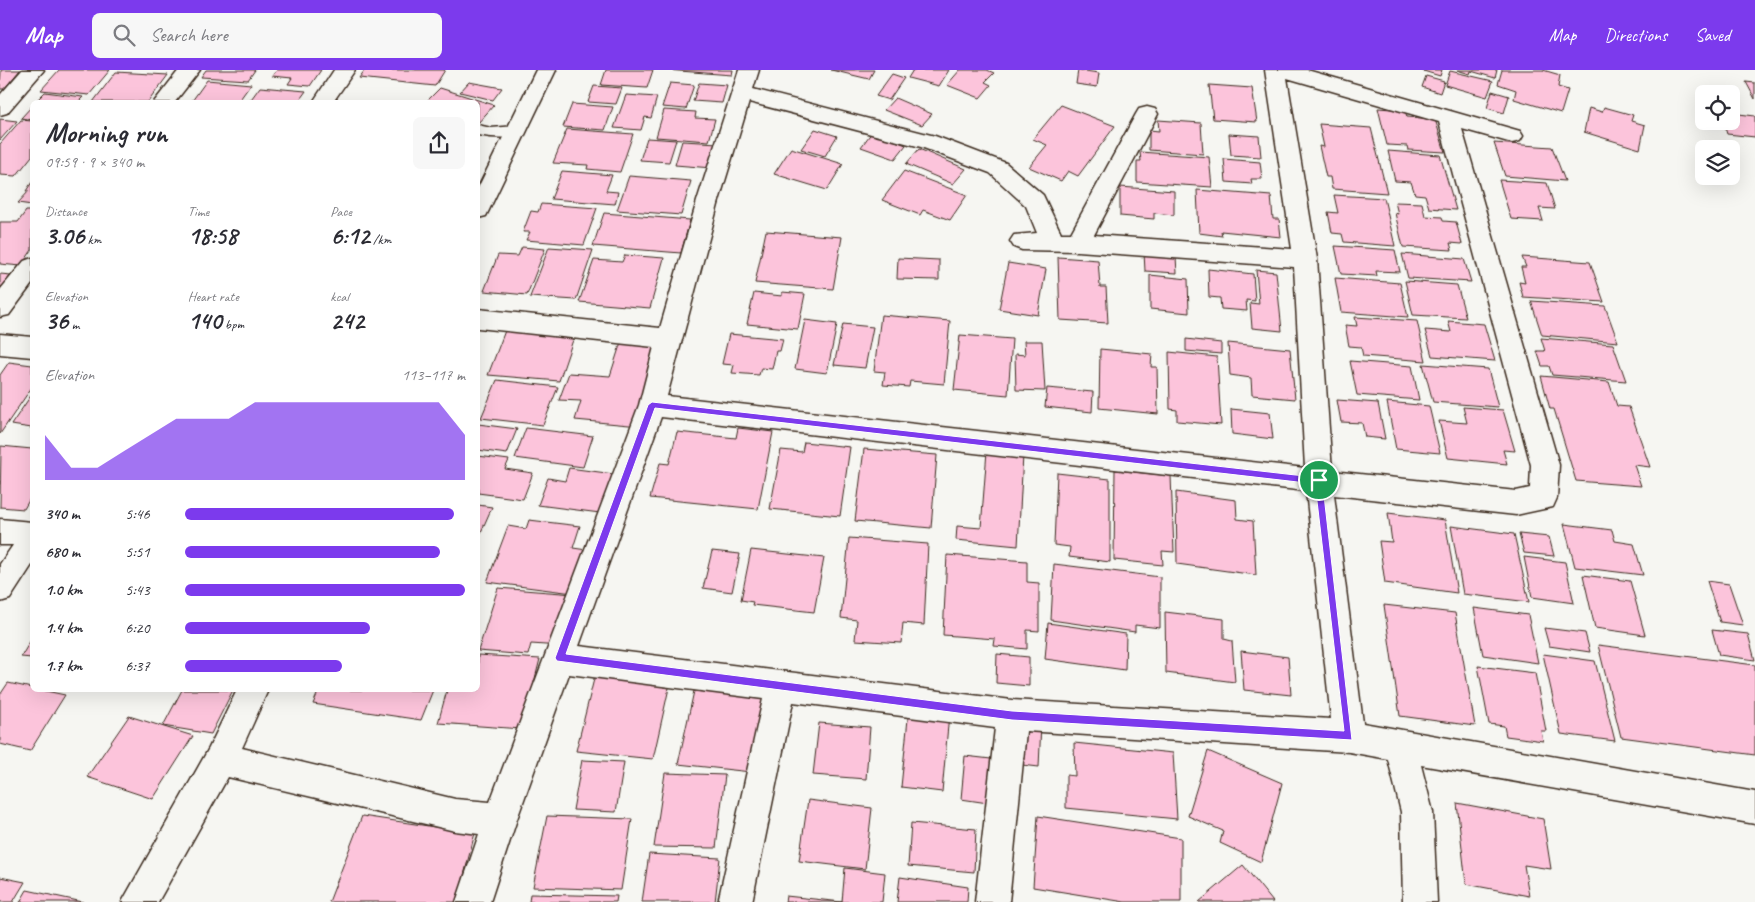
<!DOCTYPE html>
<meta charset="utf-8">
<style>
:root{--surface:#fff;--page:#f7f7f7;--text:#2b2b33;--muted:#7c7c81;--accent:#7c3aed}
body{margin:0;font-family:Caveat,sans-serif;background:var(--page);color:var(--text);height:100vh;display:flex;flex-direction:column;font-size:19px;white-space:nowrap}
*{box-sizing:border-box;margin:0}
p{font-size:16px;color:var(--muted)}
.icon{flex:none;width:28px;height:28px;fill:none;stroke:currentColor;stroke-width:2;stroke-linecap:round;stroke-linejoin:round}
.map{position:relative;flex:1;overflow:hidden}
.panel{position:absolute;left:30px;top:30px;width:450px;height:592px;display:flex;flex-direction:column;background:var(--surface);border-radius:8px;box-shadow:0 5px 20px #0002}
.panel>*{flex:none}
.fabs{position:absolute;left:1695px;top:15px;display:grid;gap:10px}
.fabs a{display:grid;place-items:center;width:45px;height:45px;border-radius:8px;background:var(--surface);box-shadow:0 5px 20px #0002;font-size:25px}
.pin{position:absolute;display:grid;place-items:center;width:42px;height:42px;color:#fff;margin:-21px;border:2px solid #fff;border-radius:50%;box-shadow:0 1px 5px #0007}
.round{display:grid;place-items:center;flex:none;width:52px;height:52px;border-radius:8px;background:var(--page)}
.summary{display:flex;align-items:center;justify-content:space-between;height:85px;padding:0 15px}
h1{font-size:28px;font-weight:800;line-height:38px}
.figures{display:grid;grid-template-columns:repeat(3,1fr);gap:8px;height:85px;padding:5px 15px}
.figures div{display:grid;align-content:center}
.figures b{font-size:25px;font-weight:800}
.figures small{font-size:14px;font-weight:400}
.figures p{font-size:14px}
.chart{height:140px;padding:10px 15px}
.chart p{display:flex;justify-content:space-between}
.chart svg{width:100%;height:90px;margin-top:5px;fill:var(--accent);opacity:.7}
ul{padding:0 15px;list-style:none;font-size:16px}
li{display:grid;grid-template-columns:80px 60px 1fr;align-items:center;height:38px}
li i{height:12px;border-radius:6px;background:var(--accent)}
header{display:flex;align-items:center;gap:30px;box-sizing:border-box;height:70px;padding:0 25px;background:var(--accent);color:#fff}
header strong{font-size:24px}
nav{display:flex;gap:28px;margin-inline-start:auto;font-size:18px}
.search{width:350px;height:45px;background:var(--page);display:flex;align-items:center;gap:12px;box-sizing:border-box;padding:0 18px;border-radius:8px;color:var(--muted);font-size:19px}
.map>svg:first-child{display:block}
.building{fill:#fcc4db;stroke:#3b2a1e}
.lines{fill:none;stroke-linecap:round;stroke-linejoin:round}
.service-casing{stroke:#3b2a1e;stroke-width:3}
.minor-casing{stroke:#3b2a1e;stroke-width:3}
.service{fill:#f6f6f2;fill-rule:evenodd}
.minor{fill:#f6f6f2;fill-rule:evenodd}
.route{fill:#7c3aed;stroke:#fff;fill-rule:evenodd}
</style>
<header>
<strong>Map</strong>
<div class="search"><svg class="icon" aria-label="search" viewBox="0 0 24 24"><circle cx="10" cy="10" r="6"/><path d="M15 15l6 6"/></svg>Search here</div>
<nav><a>Map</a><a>Directions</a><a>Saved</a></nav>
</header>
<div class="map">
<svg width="1755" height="832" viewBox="0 0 1755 832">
<rect width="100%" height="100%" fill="#f6f6f2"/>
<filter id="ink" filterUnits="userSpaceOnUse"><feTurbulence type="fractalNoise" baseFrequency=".02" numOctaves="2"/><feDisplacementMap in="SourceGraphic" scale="10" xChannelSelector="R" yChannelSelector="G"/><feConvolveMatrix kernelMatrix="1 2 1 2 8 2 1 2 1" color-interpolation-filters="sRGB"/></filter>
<g filter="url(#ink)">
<path class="building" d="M1,0H20L4,19H0Z
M59,0H110L89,25L41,20Z
M206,0H255L248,10L201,7Z
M277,0H321L310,16L288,14L292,8L272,6Z
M365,0H445L435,16L359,8Z
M606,0H653L647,18L601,15Z
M666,0H733L732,5Z
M831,0H874L869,9Z
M913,0H949L939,16L908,8Z
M960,0H987L994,3L985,12L991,15L980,28L947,15Z
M1078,0L1099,3L1097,17L1076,14Z
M1420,0H1442L1440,6Z
M1457,0H1497L1495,8L1471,1L1470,4Z
M1502,0H1543L1560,5L1558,17L1568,20L1561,43L1514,29L1516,20L1498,14Z
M1450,1L1493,11L1487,27L1445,15Z
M116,2L168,5L148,32H93Z
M892,4L904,8L889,30L876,26Z
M1426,6L1444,11L1440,23L1422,17Z
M207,10L251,14L238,32L192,31Z
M469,12L502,18L493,30L460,22Z
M1746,12L1755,13V29Z
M670,13L694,15L686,39L662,37Z
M699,13L727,15L722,33L693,31Z
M1209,15L1252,18L1257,52L1213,49Z
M594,16L622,18L616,34L588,32Z
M260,17L306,21L298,32H249Z
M440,18L494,35L478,53V32H426Z
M1492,21L1509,26L1504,43L1487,38Z
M45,22L83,27L78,32H35Z
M626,25L657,27L651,48L645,47L641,60L614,58Z
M895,28L932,44L922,55L884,40Z
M572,34L613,37L605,60L563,57Z
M1061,35L1115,56L1078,106L1068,101L1061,111L1029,97L1047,75L1033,69Z
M32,36V50L21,48Z
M1604,37L1633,45L1631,51L1645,55L1640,79L1584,62L1589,38L1602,42Z
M1378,38L1405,40L1407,47L1435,49L1445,82L1408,80L1407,76L1387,75Z
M664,40L696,42L695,48L715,49L709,71L656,67Z
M1731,43L1755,46V67L1727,64L1723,51H1731Z
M0,49L17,51L0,70Z
M21,50L32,51V86L16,106L0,105V74Z
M1158,50L1201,53L1203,84L1149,80V60L1159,61Z
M1319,54L1371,58L1387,123L1332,119L1330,107H1326L1319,76L1324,77Z
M567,59L633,64L620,102L587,99L588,95L553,93Z
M815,59L837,66L825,86L801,79Z
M872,62L906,75L895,89L861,77Z
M1229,64L1259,66L1261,87L1231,85Z
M647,68L676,70L669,92L640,90Z
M682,71L719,73L712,98L675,95Z
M1494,73L1552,77L1565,111L1505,106Z
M791,78L843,94L827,120L774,104Z
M919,79L966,99L953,114L906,94Z
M1388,81L1440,85L1456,140L1429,138L1425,125L1415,124L1411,112L1395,111Z
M1140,82L1209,87L1212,117L1137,112V91H1141Z
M1224,89L1260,92L1262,109H1251L1252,114L1226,112Z
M562,101L612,105L606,121L618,122L615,134L551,129Z
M904,101L967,125L950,150L923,140L920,145L882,130Z
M629,106L691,111L681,145L617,140Z
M1499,110L1547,113L1555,139L1539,138L1543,151L1511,149Z
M32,112V135L18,133L29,121H26Z
M1120,117L1174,121V145L1154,143V149L1120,146Z
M1197,120L1271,126L1273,149H1279L1281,167L1221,161L1222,166L1199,163Z
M1334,125L1384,128L1395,176L1344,172L1342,164L1332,163L1328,142L1338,143Z
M1395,132L1422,133L1425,146L1442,147L1443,151L1456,152L1462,174L1450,173L1452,180L1403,177L1395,143L1398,144Z
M541,134L597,138L584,175L526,170L530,162H523L531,141L538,142Z
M26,141H32V180L21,196L0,194V152H18Z
M604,143L690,150L681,183L593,176Z
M766,161L842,167L833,219L755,213Z
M1335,176L1395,180L1400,202L1376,201L1377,206L1341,204Z
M522,177L545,179L527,225L484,221L498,185L518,186Z
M549,177L593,180L576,230L530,227Z
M1144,183L1176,187L1177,203L1145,201Z
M1402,184L1464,189L1471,212L1408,208Z
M625,185L664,188L650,238L579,232L594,190L622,192Z
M1058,187L1098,190L1100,217H1106L1108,253L1060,250Z
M1522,187L1590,192L1604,232L1523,227L1519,212L1525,213L1521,197H1526Z
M898,188L939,190V210L897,209Z
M1008,193L1046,199L1038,245L999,239Z
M1208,199L1253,204L1255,231L1246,230L1247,241L1221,239L1220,228L1209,227Z
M1256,200L1276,202L1282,261L1252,258L1250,233L1259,234Z
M0,204L11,205L0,220Z
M1150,205L1188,209L1189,243L1150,239Z
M1335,208L1400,213L1408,247L1341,242Z
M1405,211L1457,215L1466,248L1413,245Z
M782,222L805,224L798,259L747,254L754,223L782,226Z
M1531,231L1605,236L1618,272L1542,265Z
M881,245L950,251L944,314L910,311L909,317L883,315L885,302L874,301Z
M1355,247L1417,251L1426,291L1363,286L1361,277L1349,276L1345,255L1357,256Z
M805,250L837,254L827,303L795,299Z
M1448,251L1484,254L1495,291L1432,286L1425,260L1451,262Z
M843,254L873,257L865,298L834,295Z
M506,258L575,264L559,311L488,305Z
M729,264L783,269L780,281H776L772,299L761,298L759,305L732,303L734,295L722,294Z
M960,265L1012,269L1008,325L954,320Z
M1541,268L1613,274L1626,311L1552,305L1549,296H1542L1537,281H1545Z
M1186,269L1221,273V284L1186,281Z
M1024,271H1042L1045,321L1016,320L1015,284L1025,285Z
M621,272L663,275L640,356L575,350L581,331L559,330L569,303L610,306Z
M1228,273L1290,279L1295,329L1252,325L1251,308L1230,305Z
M1100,279L1152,284L1151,297H1157L1158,344L1099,338Z
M1169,282L1217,287L1221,355L1177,351V340L1170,339Z
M1350,291L1412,296L1419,330L1357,325Z
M9,292L32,295V317L0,364V305Z
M1423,294L1488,299L1498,337L1433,332Z
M1541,306L1609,312L1617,336L1629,337L1650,397L1634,395L1641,416L1576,411L1554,339H1550Z
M497,310L558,317L543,355L481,348Z
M1047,318L1093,322L1092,342L1045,337Z
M32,324V358L11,355Z
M1337,330L1378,333L1385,369L1365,367L1362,353L1341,352Z
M1387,332L1429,336L1440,383L1396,379Z
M1463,337L1503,340L1515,381L1503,380L1507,394L1448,388L1439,351L1467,353Z
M1231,339L1270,343L1273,369L1232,364Z
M478,354L517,359L507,384L478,380Z
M526,358L593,366L583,397L515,388Z
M738,358L773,362L758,439L650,428L660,393L669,394L677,362L736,368Z
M804,372L850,377L840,446L770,439L781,380L802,382Z
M1,376L32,379V425L24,439L0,437Z
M864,379L937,385L931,458L855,451Z
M987,381L1023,385L1018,476L956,470L957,456L981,458Z
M478,386L509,390L505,399L533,403L523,429L478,423Z
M569,398L614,404L600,443L538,435L548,408L565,411Z
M1115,400L1171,406L1174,482L1162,481L1163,495L1114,490Z
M1057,403L1110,409V492L1069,487L1070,477L1054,475Z
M1176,422L1236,430L1237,449L1253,451L1256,505L1177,494Z
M478,435L492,437L478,469Z
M1388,443L1445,450L1457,523L1385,513L1379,471L1392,472Z
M529,450L580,456L573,478L587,480L573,523L487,512L508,456L526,459Z
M1564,454L1612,460L1615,471L1634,474L1643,505L1575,497Z
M1451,456L1514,464L1529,532L1463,524Z
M1519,464L1549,467L1554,486L1524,483Z
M849,468L928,474L924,555L903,553L901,573L855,570L857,550L841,548Z
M751,480L824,488L814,542L752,535L753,532L741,530Z
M712,481L740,484L732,522L703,518Z
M947,485L1027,491V512L1039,513V561L1027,560V579L994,576L995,569L943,565Z
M1524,487L1565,492L1574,533L1532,527Z
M1054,494L1160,507V558L1135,555V562L1051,550Z
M1583,505L1630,511L1645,565L1595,558Z
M1707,511L1729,514L1743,555L1720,552Z
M498,518L574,524L560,576L531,574L528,585L478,581Z
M1384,535L1455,543L1475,656L1400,646Z
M1474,538L1528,545L1538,593L1483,585Z
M1165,542L1224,549V569L1232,571L1235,612L1166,603Z
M1048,553L1126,564L1125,600L1045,589Z
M1544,558L1585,563L1590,582L1549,576Z
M1712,560L1748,564L1755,590L1719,585Z
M32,568V588L21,587Z
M1598,575L1755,595V685L1621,667Z
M1241,581L1288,587L1291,625L1244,620Z
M997,584L1029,587V616L996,613Z
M1543,584L1595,591L1615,671L1561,664Z
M478,585L540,589L522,659L438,653L447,620H478Z
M1478,596L1535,603L1546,661H1541L1543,671L1506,666L1504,656L1489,654Z
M596,601L671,609L653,689L576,681Z
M8,613L65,625L30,681L0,674V625Z
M182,620H233L211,664L163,656Z
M319,620H433L421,650L313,634Z
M694,621L764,628L751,702L678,694Z
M909,639L949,644L942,722L901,717Z
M129,646L193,666L153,729L87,707Z
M1024,652L1041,653L1039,697L1022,695Z
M819,653L870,657L866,709L813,705Z
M1074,673L1173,683L1177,749L1066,738V705L1075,706Z
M1208,681L1282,713L1261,792L1220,773L1223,761L1188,746Z
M965,686L991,689L988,733L961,729Z
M582,690L624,692L616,742L573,740Z
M665,703L725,705L716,778L654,777Z
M808,730L872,738L865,799L799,791Z
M1457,733L1543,749L1551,799L1524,795L1529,826L1466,814Z
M362,746L475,763L457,832H329Z
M547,746L632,749L621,820L533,817Z
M1038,746L1181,768V832H1125L1033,817Z
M911,753L976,759L974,802L908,796Z
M649,784L720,788L715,832H642Z
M1243,795L1273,832H1199Z
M845,798L885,803L882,832H785L786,826L842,832Z
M0,807L25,812L13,832H0Z
M900,807L968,817L967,832H897Z
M27,820L83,832H20Z
M530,824L617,826L616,832H529Z"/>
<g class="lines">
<g class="service-casing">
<path id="service" d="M478,55L491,58L517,56L524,61C518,71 488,67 478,65Z"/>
</g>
<g class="minor-casing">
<path id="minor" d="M22,0H44L7,43L0,45V25Z
M179,0H200L175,32H154Z
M334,0H355L333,32H313Z
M536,0H556L489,140L486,146L478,148V118Z
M739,0H759L753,19L935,66L1006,93L1043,125L1061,163H1071L1136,44L1139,39L1147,37L1155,39L1158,44L1094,165L1292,179L1265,0H1307L1520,61L1523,66L1520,71L1512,73L1462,59L1559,395L1557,428L1553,437L1516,445L1334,425L1363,653L1755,722V754L1421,695L1433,742L1437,832H1403L1401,742L1388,689L1349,682L1026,661L1009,832H975L995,658L793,632L752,832H718L763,629L569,604L517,749L490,832H456L479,764L455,761L228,707L158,832H122L209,678L237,620H268L242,678L455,729L490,732L639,335L654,277L478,258V239L660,258L697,131ZM1287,8L1439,52L1531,395L1530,418L1516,421L1332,401L1317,189ZM749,32L921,77L990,103L1026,136L1037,163L1014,165L1010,171L1014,177L1022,180L1078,181L1294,197L1305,398L667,326L719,131ZM661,347L1306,421L1331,649L1012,630L579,576Z
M32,188V214L9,245L0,247V220L24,191Z
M0,264L32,267V287L0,284Z
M0,449L32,452V495L10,529L0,532V494L13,475H0Z"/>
</g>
<use href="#service" class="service"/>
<use href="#minor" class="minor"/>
</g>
</g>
<path class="route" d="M652,332L1322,408L1352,670L1012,650L557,591L555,588L648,335ZM655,338L1315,414L1344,661L1012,641L566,584Z"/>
</svg>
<div class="fabs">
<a><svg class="icon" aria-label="locate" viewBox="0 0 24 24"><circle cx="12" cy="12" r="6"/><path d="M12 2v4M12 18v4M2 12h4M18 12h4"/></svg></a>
<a><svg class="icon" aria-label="layers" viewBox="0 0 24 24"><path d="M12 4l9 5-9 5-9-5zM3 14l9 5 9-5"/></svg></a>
</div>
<div class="pin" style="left:1319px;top:410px;background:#1e9e55"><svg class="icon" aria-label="arrive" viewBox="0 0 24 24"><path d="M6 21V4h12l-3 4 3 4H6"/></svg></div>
<section class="panel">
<div class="summary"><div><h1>Morning run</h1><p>09:59 · 9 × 340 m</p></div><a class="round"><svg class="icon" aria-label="share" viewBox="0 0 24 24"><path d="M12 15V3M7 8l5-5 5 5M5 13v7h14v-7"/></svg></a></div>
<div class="figures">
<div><p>Distance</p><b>3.06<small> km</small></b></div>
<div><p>Time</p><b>18:58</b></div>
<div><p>Pace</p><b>6:12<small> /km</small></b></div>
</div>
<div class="figures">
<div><p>Elevation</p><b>36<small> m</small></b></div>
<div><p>Heart rate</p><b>140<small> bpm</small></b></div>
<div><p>kcal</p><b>242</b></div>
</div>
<div class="chart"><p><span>Elevation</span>113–117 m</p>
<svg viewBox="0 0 160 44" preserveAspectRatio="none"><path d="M0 44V22L10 38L20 38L30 30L40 22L50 14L60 14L70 14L80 6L90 6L100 6L110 6L120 6L130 6L140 6L150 6L160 22V44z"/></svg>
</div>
<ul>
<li><b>340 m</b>5:46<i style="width:96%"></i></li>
<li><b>680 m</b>5:51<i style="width:91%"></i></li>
<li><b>1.0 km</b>5:43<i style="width:100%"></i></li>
<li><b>1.4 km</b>6:20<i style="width:66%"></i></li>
<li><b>1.7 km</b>6:37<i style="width:56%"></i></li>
</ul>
</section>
</div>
